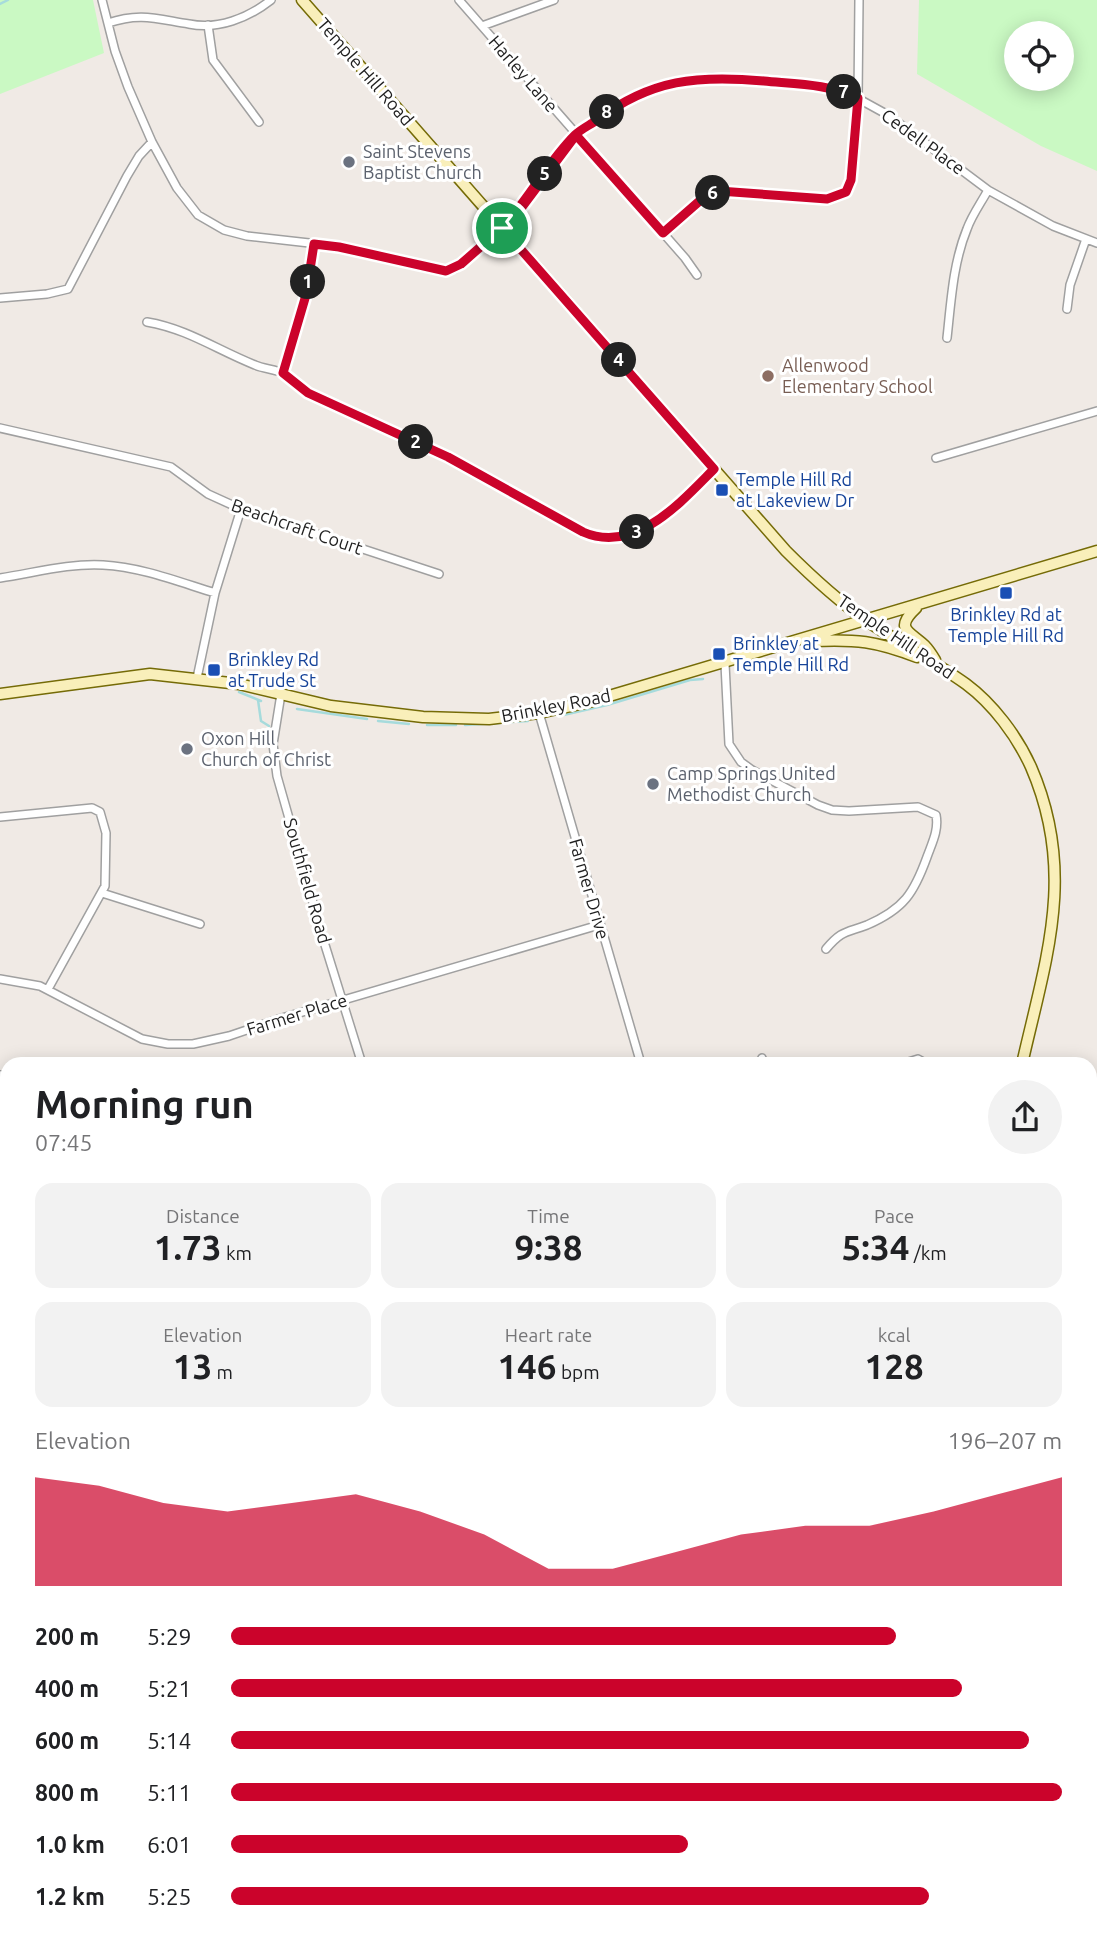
<!DOCTYPE html>
<meta charset="utf-8">
<style>
:root{--surface:#fff;--page:#f2f2f2;--text:#202124;--muted:#757577;--accent:#cb032b}
body{margin:0;font-family:Ubuntu,sans-serif;background:var(--page);color:var(--text);height:100vh;display:flex;flex-direction:column;font-size:26px;white-space:nowrap}
*{box-sizing:border-box;margin:0}
p{font-size:23px;color:var(--muted)}
.icon{flex:none;width:38px;height:38px;fill:none;stroke:currentColor;stroke-width:2;stroke-linecap:round;stroke-linejoin:round}
.map{position:relative;flex:1;overflow:hidden}
.drawer{position:absolute;left:0px;top:1057px;width:1097px;height:882px;display:flex;flex-direction:column;background:var(--surface);border-radius:21px 21px 0 0;box-shadow:0 4px 18px #0003}
.drawer>*{flex:none}
.tools{position:absolute;left:1004px;top:21px;display:grid;gap:14px}
.tools a{display:grid;place-items:center;width:70px;height:70px;border-radius:50%;background:var(--surface);box-shadow:0 4px 18px #0003;font-size:35px}
.pin{position:absolute;display:grid;place-items:center;width:60px;height:60px;color:#fff;margin:-30px;border:4px solid #fff;border-radius:50%;box-shadow:0 2px 7px #0007}
.km{position:absolute;width:35px;height:35px;margin:-18px;border-radius:50%;background:#222;color:#fff;font-size:19px;line-height:35px;text-align:center}
.round{display:grid;place-items:center;flex:none;width:74px;height:74px;border-radius:37px;background:var(--page)}
.headline{display:flex;align-items:center;justify-content:space-between;height:119px;padding:0 35px}
h1{font-size:38px;font-weight:700;line-height:52px}
.figures{display:grid;grid-template-columns:repeat(3,1fr);gap:10px;height:119px;padding:7px 35px}
.figures div{display:grid;align-content:center;border-radius:18px;background:var(--page);text-align:center}
.figures b{font-size:35px;font-weight:700}
.figures small{font-size:19px;font-weight:400}
.figures p{font-size:19px}
.chart{height:196px;padding:14px 35px}
.chart p{display:flex;justify-content:space-between}
.chart svg{width:100%;height:126px;margin-top:7px;fill:var(--accent);opacity:.7}
ul{padding:0 35px;list-style:none;font-size:23px}
li{display:grid;grid-template-columns:112px 84px 1fr;align-items:center;height:52px}
li i{height:18px;border-radius:9px;background:var(--accent)}
.map>svg:first-child{display:block}
.forest{fill:#b4ce9b}
.park{fill:#caf9c3;fill-rule:evenodd}
.lines{fill:none;stroke-linecap:round;stroke-linejoin:round}
.stream{stroke:#a6dbdc;stroke-width:2.5}
.street-casing{stroke:#a0a0a0;stroke-width:10}
.secondary-casing{stroke:#756b07;stroke-width:13}
.primary-casing{stroke:#974802;stroke-width:14}
.street{stroke:#fff;stroke-width:7}
.secondary{stroke:#f9efba;stroke-width:10}
.primary{stroke:#fac1a0;stroke-width:10}
.route-casing{stroke:#fff;stroke-width:14}
.route{stroke:#cb032b;stroke-width:9}
.worship-dot{fill:#6b7280;stroke:#fff;stroke-width:2.5}
.education-dot{fill:#8d6e63;stroke:#fff;stroke-width:2.5}
.transit-dot{fill:#1a4fb4;stroke:#fff;stroke-width:2.5}
.labels{text-anchor:middle;stroke-width:6;stroke-linejoin:round;paint-order:stroke}
.street-label{font-size:18px;fill:#1f1f1f;stroke:#fff}
.worship-label{font-size:18px;fill:#5b616d;stroke:#fff;text-anchor:start}
.education-label{font-size:18px;fill:#785e54;stroke:#fff;text-anchor:start}
.transit-label{font-size:18px;fill:#164399;stroke:#fff;text-anchor:start}
</style>
<div class="map">
<svg width="1097" height="1939" viewBox="0 0 1097 1939">
<rect width="100%" height="100%" fill="#f0eae5"/>
<path class="forest" d="M0,1384L7,1385V1717L0,1718Z"/>
<path class="park" d="M0,0H93L104,53L0,94Z
M919,0H1097V171L1041,146L917,74ZM1017,33H1062V79H1017Z"/>
<g class="lines">
<path class="stream" d="M0,4L8,0
M239,692L261,701
M258,700L261,721L269,726
M297,709L367,719
M559,716L607,705L690,680L703,679
M378,721L409,724
M427,725H456
M465,725L528,721"/>
<g class="street-casing">
<path id="street" d="M102,0L115,51L128,87L152,142L177,188L198,215L224,230L247,236L327,245L435,270L455,269L488,242L518,211L576,135L619,104L646,90L667,84L713,77L805,85L848,93L888,115L988,190L1053,226L1097,243
M459,0L685,258L697,275
M108,23C140,12 157,19 189,24C218,30 248,18 271,0
M208,25L213,60L259,122
M482,26L554,0
M663,233L703,199L719,191L827,199L846,193L851,180L858,98L859,0
M0,298L47,294L68,289L127,176L139,156L152,142
M1067,309L1070,285L1086,239
M147,322C188,329 217,350 255,365C264,369 276,369 285,374C294,379 300,389 310,393C371,421 433,448 492,480C526,498 578,540 616,537C656,534 688,496 714,469
M947,338C951,302 953,263 967,229C972,215 981,203 988,190
M283,373L305,295L314,244
M0,428L171,467L208,494L241,509L439,574
M936,458L1097,411
M0,578C34,573 69,563 103,565C141,567 179,582 215,593
M725,664L729,744L741,762L752,770L818,805L832,810L849,811L918,807L936,815C939,830 932,843 927,857C914,893 904,909 867,925C846,933 842,930 826,949
M197,678L215,593L241,509
M281,694L273,744L277,776L325,945L362,1064
M539,713L641,1064
M0,817L92,808L100,812L106,833L105,886L48,989
M102,893L200,924
M0,979L40,986L142,1039L168,1044H193L229,1036L282,1018L599,925
M762,1058L764,1064
M902,1064L918,1059L927,1064
M0,1075L7,1085
M1090,1134L1097,1135
M0,1234L7,1225
M0,1335H7
M91,1939L92,1932
M193,1939L195,1932"/>
</g>
<g class="secondary-casing">
<path id="secondary" d="M302,0L786,551C811,576 838,601 867,621C899,643 934,661 966,684C993,704 1017,736 1031,767C1077,873 1046,958 1022,1064
M916,608C894,629 909,631 925,646C929,650 932,655 935,660
M812,641C856,639 876,641 917,657
M0,694L150,674L239,684L331,706L423,717L489,719L539,713L589,702L1097,551
M1001,1932L1004,1939"/>
</g>
<g class="primary-casing">
<path id="primary" d="M1090,1623L1097,1624
M483,1939L496,1932"/>
</g>
<use href="#street" class="street"/>
<use href="#secondary" class="secondary"/>
<use href="#primary" class="primary"/>
</g>
<g class="lines">
<g class="route-casing">
<path id="route" d="M502,228L461,264L446,271L339,247L314,244L306,295L283,373L308,393L448,457L583,532C635,555 681,502 714,469L502,228L519,211L576,135L663,233L703,198L719,191L827,199L846,192L851,180L858,98C830,84 795,84 764,81C698,75 651,79 597,120C590,125 581,129 575,135C547,163 529,199 502,228"/>
</g>
<use href="#route" class="route"/>
</g>
<g class="worship-dot">
<circle cx="349" cy="162" r="7"/>
<circle cx="187" cy="749" r="7"/>
<circle cx="653" cy="784" r="7"/>
</g>
<circle class="education-dot" cx="768" cy="376" r="7"/>
<g class="transit-dot">
<rect x="715" y="483" width="14" height="14" rx="3.5"/>
<rect x="999" y="586" width="14" height="14" rx="3.5"/>
<rect x="712" y="647" width="14" height="14" rx="3.5"/>
<rect x="207" y="663" width="14" height="14" rx="3.5"/>
</g>
<g class="labels">
<g class="street-label">
<text transform="translate(365 72) rotate(49)" y="6">Temple Hill Road</text>
<text transform="translate(523 74) rotate(49)" y="6">Harley Lane</text>
<text transform="translate(923 142) rotate(36)" y="6">Cedell Place</text>
<text transform="translate(297 527) rotate(19)" y="6">Beachcraft Court</text>
<text transform="translate(896 637) rotate(34)" y="6">Temple Hill Road</text>
<text transform="translate(556 706) rotate(-11)" y="6">Brinkley Road</text>
<text transform="translate(307 881) rotate(74)" y="6">Southfield Road</text>
<text transform="translate(589 889) rotate(74)" y="6">Farmer Drive</text>
<text transform="translate(297 1015) rotate(-17)" y="6">Farmer Place</text>
</g>
<g class="worship-label">
<text x="363" y="158">Saint Stevens<tspan x="363" dy="21">Baptist Church</tspan></text>
<text x="201" y="745">Oxon Hill<tspan x="201" dy="21">Church of Christ</tspan></text>
<text x="667" y="780">Camp Springs United<tspan x="667" dy="21">Methodist Church</tspan></text>
</g>
<g class="education-label">
<text x="782" y="372">Allenwood<tspan x="782" dy="21">Elementary School</tspan></text>
</g>
<g class="transit-label">
<text x="736" y="486">Temple Hill Rd<tspan x="736" dy="21">at Lakeview Dr</tspan></text>
<text x="1006" y="621" text-anchor="middle">Brinkley Rd at<tspan x="1006" dy="21">Temple Hill Rd</tspan></text>
<text x="733" y="650">Brinkley at<tspan x="733" dy="21">Temple Hill Rd</tspan></text>
<text x="228" y="666">Brinkley Rd<tspan x="228" dy="21">at Trude St</tspan></text>
</g>
</g>
</svg>
<div class="tools">
<a><svg class="icon" aria-label="locate" viewBox="0 0 24 24"><circle cx="12" cy="12" r="6"/><path d="M12 2v4M12 18v4M2 12h4M18 12h4"/></svg></a>
</div>
<div class="pin" style="left:502px;top:228px;background:#1e9e55"><svg class="icon" aria-label="arrive" viewBox="0 0 24 24"><path d="M6 21V4h12l-3 4 3 4H6"/></svg></div>
<b class="km" style="left:308px;top:282px">1</b>
<b class="km" style="left:416px;top:442px">2</b>
<b class="km" style="left:637px;top:532px">3</b>
<b class="km" style="left:619px;top:360px">4</b>
<b class="km" style="left:545px;top:174px">5</b>
<b class="km" style="left:713px;top:193px">6</b>
<b class="km" style="left:844px;top:92px">7</b>
<b class="km" style="left:607px;top:112px">8</b>
<section class="drawer">
<div class="headline"><div><h1>Morning run</h1><p>07:45</p></div><a class="round"><svg class="icon" aria-label="share" viewBox="0 0 24 24"><path d="M12 15V3M7 8l5-5 5 5M5 13v7h14v-7"/></svg></a></div>
<div class="figures">
<div><p>Distance</p><b>1.73<small> km</small></b></div>
<div><p>Time</p><b>9:38</b></div>
<div><p>Pace</p><b>5:34<small> /km</small></b></div>
</div>
<div class="figures">
<div><p>Elevation</p><b>13<small> m</small></b></div>
<div><p>Heart rate</p><b>146<small> bpm</small></b></div>
<div><p>kcal</p><b>128</b></div>
</div>
<div class="chart"><p><span>Elevation</span>196–207 m</p>
<svg viewBox="0 0 160 44" preserveAspectRatio="none"><path d="M0 44V6L10 9L20 15L30 18L40 15L50 12L60 18L70 26L80 38L90 38L100 32L110 26L120 23L130 23L140 18L150 12L160 6V44z"/></svg>
</div>
<ul>
<li><b>200 m</b>5:29<i style="width:80%"></i></li>
<li><b>400 m</b>5:21<i style="width:88%"></i></li>
<li><b>600 m</b>5:14<i style="width:96%"></i></li>
<li><b>800 m</b>5:11<i style="width:100%"></i></li>
<li><b>1.0 km</b>6:01<i style="width:55%"></i></li>
<li><b>1.2 km</b>5:25<i style="width:84%"></i></li>
</ul>
</section>
</div>
